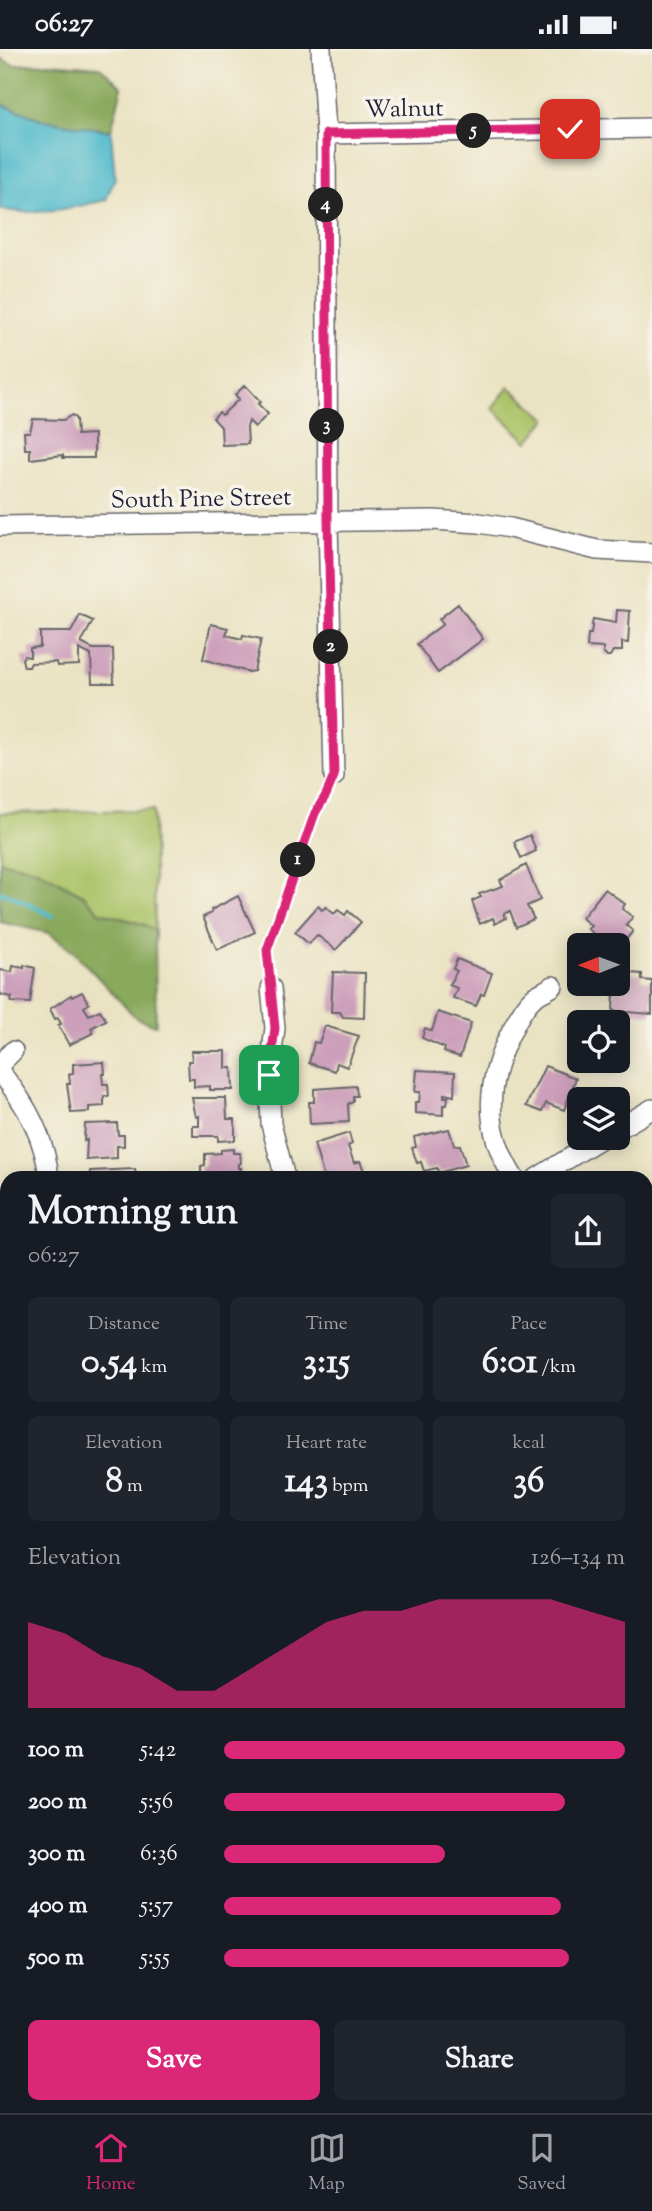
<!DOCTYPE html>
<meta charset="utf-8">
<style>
:root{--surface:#171b24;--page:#20242c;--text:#f1f3f6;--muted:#9ea1a6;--line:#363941;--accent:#db2777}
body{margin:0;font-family:"Sorts Mill Goudy",serif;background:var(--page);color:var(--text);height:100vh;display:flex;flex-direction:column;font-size:26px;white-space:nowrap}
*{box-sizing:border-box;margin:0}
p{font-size:23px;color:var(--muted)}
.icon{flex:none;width:38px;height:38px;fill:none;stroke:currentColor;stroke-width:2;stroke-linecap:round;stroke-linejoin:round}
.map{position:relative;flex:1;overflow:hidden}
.details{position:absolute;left:0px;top:1122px;width:653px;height:943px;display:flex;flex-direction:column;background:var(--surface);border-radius:21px 21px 0 0;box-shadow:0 4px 18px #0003}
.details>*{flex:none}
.needle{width:46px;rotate:269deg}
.controls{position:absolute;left:567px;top:884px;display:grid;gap:14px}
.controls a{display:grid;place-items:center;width:63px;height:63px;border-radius:10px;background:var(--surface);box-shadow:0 4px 18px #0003;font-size:35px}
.pin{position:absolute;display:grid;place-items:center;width:60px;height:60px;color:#fff;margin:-30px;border-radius:14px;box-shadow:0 4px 10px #0006}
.km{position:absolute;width:35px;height:35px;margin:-18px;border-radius:50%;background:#222;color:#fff;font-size:19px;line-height:35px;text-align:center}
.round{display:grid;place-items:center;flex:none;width:74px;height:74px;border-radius:10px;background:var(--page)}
.headline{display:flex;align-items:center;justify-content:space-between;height:119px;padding:0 28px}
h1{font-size:38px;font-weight:700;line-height:52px}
.stats{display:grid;grid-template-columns:repeat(3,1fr);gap:10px;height:119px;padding:7px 28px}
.stats div{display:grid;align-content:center;border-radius:10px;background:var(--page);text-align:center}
.stats b{font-size:35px;font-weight:700}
.stats small{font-size:19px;font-weight:400}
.stats p{font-size:19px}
.chart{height:196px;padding:14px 28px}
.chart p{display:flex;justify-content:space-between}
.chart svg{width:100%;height:126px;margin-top:7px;fill:var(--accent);opacity:.7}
.action{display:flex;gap:14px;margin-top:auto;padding:14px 28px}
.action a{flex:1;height:80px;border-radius:10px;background:var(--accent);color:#fff;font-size:28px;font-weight:700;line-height:80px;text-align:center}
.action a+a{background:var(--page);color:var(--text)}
ul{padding:0 28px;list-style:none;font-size:23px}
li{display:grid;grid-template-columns:112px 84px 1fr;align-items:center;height:52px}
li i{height:18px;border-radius:9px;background:var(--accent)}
.status{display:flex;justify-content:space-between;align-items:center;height:49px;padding:0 35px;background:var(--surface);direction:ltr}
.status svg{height:19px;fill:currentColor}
.dock{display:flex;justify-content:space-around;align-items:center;height:98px;border-top:2px solid var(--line);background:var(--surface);font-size:19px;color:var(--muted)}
.dock a{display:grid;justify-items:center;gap:4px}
.dock .current{color:var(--accent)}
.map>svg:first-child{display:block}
.green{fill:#acc368;stroke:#677252;stroke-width:2}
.forest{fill:#89a95c;stroke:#56664c;stroke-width:2}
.water{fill:#4eb9cb;stroke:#386e83;stroke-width:2}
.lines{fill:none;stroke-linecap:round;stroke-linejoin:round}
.stream{stroke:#4eb9cb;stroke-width:4.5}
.building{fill:#cc9fba}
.minor-casing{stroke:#68666b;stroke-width:22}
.path{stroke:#68666b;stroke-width:2.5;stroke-dasharray:5 5;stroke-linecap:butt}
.minor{stroke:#fff;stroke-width:19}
.route-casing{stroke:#fff;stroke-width:14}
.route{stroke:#db2777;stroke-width:9}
.labels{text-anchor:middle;stroke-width:7;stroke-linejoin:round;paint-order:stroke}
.street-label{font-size:24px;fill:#22223b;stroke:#f7f3e8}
</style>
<div class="status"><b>06:27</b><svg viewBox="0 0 49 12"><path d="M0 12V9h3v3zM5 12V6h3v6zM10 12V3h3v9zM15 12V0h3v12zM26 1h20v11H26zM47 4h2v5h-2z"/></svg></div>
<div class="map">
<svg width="652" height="2064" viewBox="0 0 652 2064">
<rect width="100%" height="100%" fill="#f7f3e8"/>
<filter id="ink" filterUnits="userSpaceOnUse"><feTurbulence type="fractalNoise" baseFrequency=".0143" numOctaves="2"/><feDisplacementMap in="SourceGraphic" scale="14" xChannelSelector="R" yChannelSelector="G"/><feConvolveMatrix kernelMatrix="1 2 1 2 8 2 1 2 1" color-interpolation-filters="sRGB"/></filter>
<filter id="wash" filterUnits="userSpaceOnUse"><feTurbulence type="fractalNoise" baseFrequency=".00686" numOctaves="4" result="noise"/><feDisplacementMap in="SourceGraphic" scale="28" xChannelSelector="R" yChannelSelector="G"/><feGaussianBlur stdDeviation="1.57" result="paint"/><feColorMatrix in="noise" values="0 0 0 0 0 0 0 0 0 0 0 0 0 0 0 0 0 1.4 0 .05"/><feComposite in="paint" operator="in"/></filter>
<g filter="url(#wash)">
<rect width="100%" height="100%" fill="#eae3c3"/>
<path class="green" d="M509,338L547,370L528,393L492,359Z
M153,761L155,882L145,876L100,863L83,846L37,821L0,812V764Z
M0,1229L7,1230V1304L0,1306Z
M646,1520H652V1608L646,1609Z"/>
<path class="forest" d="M0,9L13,16L49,14L100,18L122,38L111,82L43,71L0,55Z
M0,812L37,821L83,846L100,863L145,876L155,882L156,976L136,969L73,902L49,884L0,873Z"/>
<path class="water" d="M0,55L43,71L111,82L115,129L106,151C71,159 36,168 0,160Z"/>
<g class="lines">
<path class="stream" d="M0,844L10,846L53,867"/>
</g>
<g id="blocks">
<path class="building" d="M245,336L261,353L258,355L268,365L255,378L249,372L247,378L248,395L222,396L221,378L213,369L219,363L222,366L239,350L235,346Z
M72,366L76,370L77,386L94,385V409H63V406L30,410V400H25L24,383H30L33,370L63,371Z
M458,555L483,590L438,624L417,595L443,575L439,570Z
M617,561L630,562L628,594L622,593V602H613L610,607H606L603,604V599L587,598L588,585H591L593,570L616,574Z
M80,566L93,572L81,594L93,600H113L114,634H92L91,606L79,600V616L57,617L56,613L31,614L29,618H24L22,610L24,607L30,608V599L40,598V583H71Z
M211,575L228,579L226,586L242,590L243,586L261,590L254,622L248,623L203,610Z
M530,786L536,802L521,809L514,793Z
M526,816L540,851L527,857L534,870L516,878L510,862L504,865L506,869L495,875L493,869L480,875L472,852L481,848L479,845L503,837L500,831Z
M605,840L625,855L622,860L633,868L626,876L633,882L620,898L604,886L601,890L588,880L591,877L582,869Z
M238,847L255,883L217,901L203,868L212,864L211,861Z
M318,857L322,861L326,858L334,865L338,861L345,866L348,862L361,873L336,901L317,886L309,895L295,883Z
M457,910L492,924L484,946L481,945L476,957L453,949L457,939L449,936L457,922L453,920Z
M24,916L35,919L30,954L11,953L12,948L2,946L0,943V921L12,923L13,917L24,919Z
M333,923L365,924L364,969L343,968L340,963H331Z
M618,923L642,925V931L652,932V965L613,962L614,944H611L612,934H618Z
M82,943L89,955L84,958L89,966L100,961L106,971L91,979L93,984L69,996L58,976L61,975L58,969L55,970L50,960L71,946L72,948Z
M438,963L471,974L460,1008L444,1003L445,999L422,989L425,979L432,982Z
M325,977L359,987L347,1018L337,1014L335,1022L309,1014L314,993L319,994Z
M191,1002H226V1019H232L233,1041H210V1037L194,1038V1030H189L188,1012H192Z
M104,1013L105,1025H102L103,1035H108L109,1047H104V1057L89,1058V1063L71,1064L67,1035H70L69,1025L73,1024V1015Z
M545,1017L576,1029L564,1061L546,1054L542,1063L526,1057Z
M417,1021L455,1023L454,1047L444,1045V1048H448L447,1056H443V1066L415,1064V1053H419L420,1043H415Z
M356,1037L357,1047H353V1053L348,1055L349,1073L310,1075L309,1053H314V1040Z
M192,1049H226L227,1070H235V1091L218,1092V1087H193V1077H199V1067L196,1068Z
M117,1074L118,1086H124V1097H117V1109L86,1111L87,1091L84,1092L85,1075Z
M449,1080L454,1096H460L466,1116L438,1124L437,1119L424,1122L421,1113L417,1114L412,1099L416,1098L414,1088Z
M349,1084L352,1095L348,1097L354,1114L360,1112L364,1122L344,1129H324L314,1095Z
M233,1100V1104H240L241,1114L238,1115V1119H241V1129H201V1117L205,1116V1105L221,1104V1101Z
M135,1120L136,1129H90V1122Z
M0,1146H7V1184H2V1174H0Z
M646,1248L652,1252V1289L646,1286Z
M0,1318L4,1330L7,1329V1354L0,1356Z
M7,1362V1402L0,1405V1365Z
M3,1669L7,1680L1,1684L3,1686L7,1683V1711L0,1716V1671Z
M194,2058H244L245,2064H194Z
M306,2058H359V2063L306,2064Z"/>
</g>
</g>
<g filter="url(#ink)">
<use href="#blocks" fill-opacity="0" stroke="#68666b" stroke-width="2"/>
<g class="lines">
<g class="minor-casing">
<path id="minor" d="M321,0L326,85L328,471L334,727
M326,85L652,79
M0,477L433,471L479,474L510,479L597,501L652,504
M271,939L275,979L269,1026L271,1075L285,1129
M0,1015L13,1002
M0,1023C26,1054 45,1088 49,1129
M618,1080L652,1060
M514,1129C482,1079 486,1030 513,979C518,969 525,956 534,948C540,944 547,941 553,937
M537,1129L603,1088
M646,1201L652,1198
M0,1218L7,1219
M646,1417H652
M0,1529L7,1523
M0,1622L7,1629
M646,1713L652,1712
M91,2058L92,2064
M417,2058L422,2064
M277,2064L278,2058"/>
</g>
<path class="path" d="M269,922L267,901L315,764L328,741
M646,1538L652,1536
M646,1950L652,1947
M609,2058L612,2064"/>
<use href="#minor" class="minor"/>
</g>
</g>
<g class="lines" filter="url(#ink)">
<g class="route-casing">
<path id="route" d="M269,1026L275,979L267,901L315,764L326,746L334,727L328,471L326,85L570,80"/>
</g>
<use href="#route" class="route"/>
</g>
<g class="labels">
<g class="street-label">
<text transform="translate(404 59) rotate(-1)" y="8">Walnut</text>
<text transform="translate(201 449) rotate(-1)" y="8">South Pine Street</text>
</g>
</g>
</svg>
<div class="controls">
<a><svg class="needle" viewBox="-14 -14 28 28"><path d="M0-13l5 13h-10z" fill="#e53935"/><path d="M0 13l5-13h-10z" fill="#9ea1a6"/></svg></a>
<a><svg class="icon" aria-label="locate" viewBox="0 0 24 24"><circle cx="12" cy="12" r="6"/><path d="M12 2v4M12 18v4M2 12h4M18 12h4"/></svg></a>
<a><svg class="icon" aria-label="layers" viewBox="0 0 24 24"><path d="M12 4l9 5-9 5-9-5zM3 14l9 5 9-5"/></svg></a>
</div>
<div class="pin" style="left:269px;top:1026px;background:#1e9e55"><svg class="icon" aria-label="arrive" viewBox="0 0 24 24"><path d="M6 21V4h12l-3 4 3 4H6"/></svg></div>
<div class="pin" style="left:570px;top:80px;background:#d93025"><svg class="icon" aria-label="check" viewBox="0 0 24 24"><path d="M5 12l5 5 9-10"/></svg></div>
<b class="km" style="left:298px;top:811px">1</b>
<b class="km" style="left:331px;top:598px">2</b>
<b class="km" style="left:327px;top:377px">3</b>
<b class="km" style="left:326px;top:156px">4</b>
<b class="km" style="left:474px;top:82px">5</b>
<section class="details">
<div class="headline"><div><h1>Morning run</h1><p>06:27</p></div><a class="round"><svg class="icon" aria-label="share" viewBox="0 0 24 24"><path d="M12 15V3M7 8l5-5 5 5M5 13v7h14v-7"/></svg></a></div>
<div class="stats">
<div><p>Distance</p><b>0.54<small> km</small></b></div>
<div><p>Time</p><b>3:15</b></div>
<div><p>Pace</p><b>6:01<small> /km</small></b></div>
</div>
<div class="stats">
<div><p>Elevation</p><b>8<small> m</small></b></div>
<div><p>Heart rate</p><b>143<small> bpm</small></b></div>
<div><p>kcal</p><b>36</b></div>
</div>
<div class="chart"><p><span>Elevation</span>126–134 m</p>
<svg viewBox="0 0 160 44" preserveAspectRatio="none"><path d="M0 44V14L10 18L20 26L30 30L40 38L50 38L60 30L70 22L80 14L90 10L100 10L110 6L120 6L130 6L140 6L150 10L160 14V44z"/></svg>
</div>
<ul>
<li><b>100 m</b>5:42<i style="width:100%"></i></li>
<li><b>200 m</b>5:56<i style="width:85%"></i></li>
<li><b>300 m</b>6:36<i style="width:55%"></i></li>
<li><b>400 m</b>5:57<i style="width:84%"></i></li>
<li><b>500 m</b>5:55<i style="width:86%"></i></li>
</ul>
<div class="action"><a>Save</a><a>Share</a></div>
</section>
</div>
<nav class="dock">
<a class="current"><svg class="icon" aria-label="home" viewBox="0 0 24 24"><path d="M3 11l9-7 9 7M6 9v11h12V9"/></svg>Home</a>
<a><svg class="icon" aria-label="map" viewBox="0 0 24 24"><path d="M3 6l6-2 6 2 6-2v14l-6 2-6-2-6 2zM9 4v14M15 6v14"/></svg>Map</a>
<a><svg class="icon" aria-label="saved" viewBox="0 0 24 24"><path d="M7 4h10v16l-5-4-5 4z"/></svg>Saved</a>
</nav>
